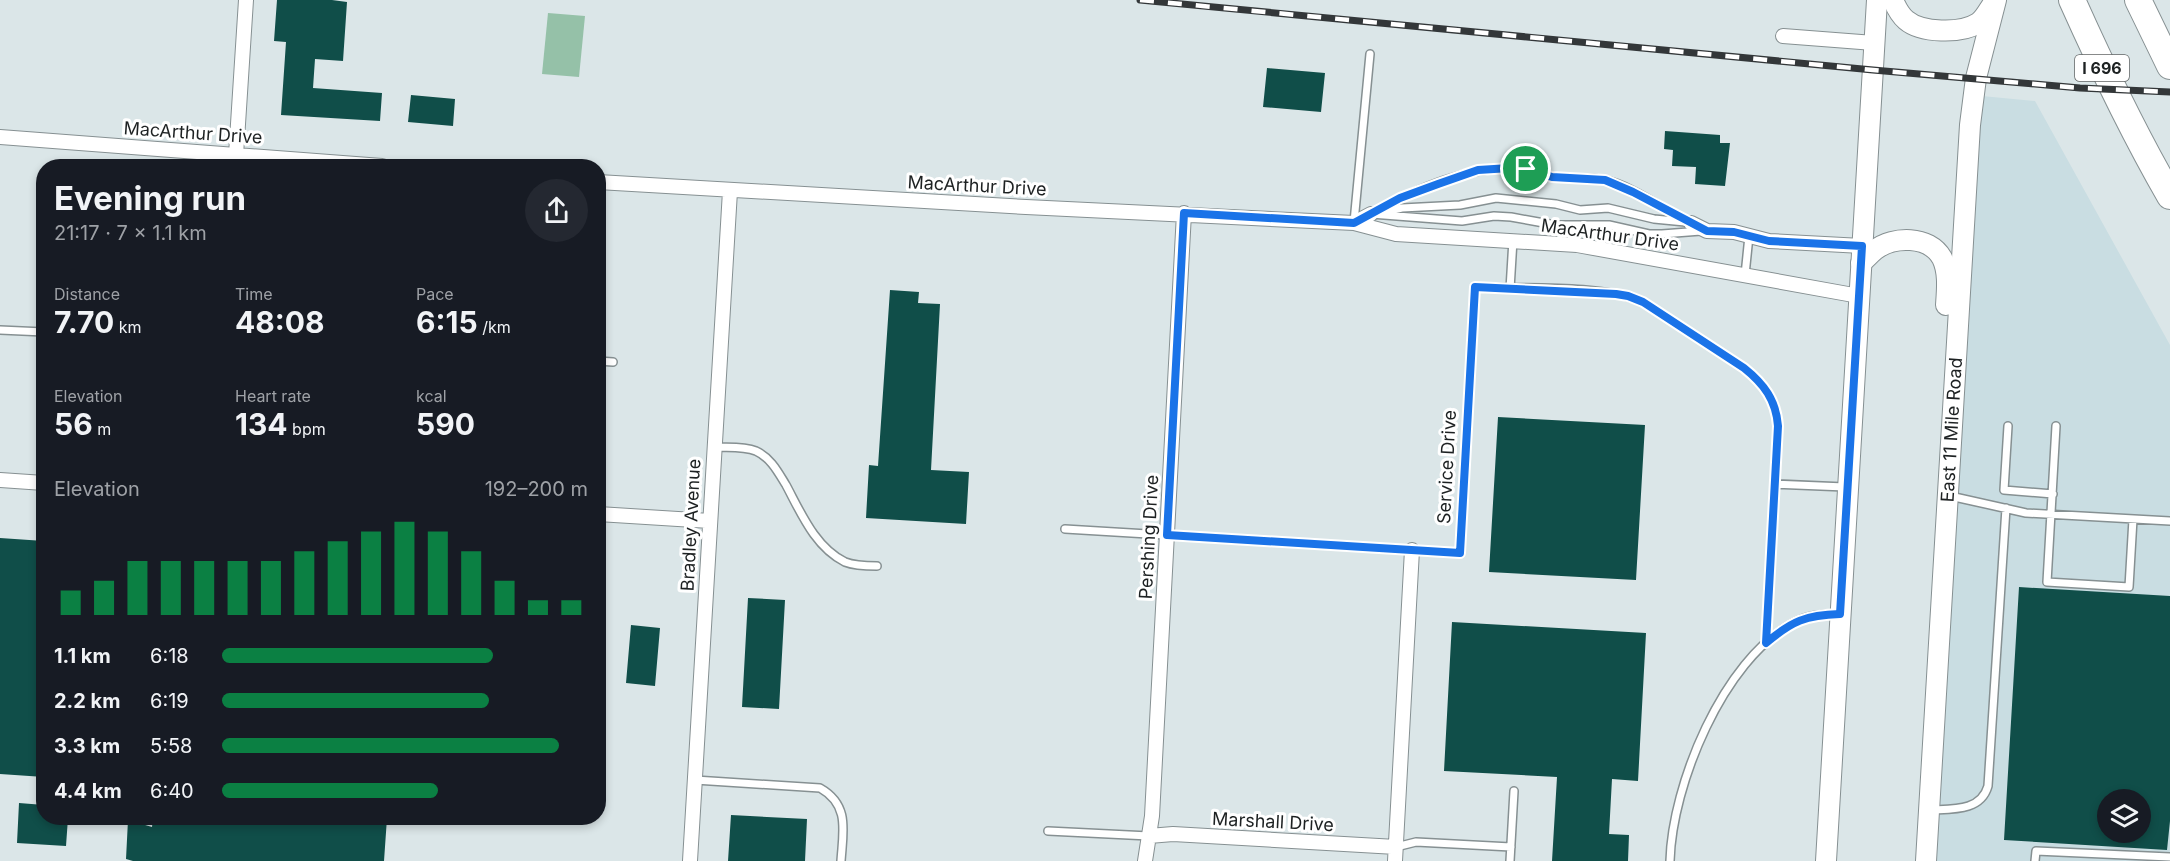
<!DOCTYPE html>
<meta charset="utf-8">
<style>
:root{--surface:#171b24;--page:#242831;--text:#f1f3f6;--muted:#9ea1a6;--accent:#0b8043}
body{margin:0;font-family:Inter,sans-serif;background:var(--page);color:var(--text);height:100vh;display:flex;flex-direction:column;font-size:22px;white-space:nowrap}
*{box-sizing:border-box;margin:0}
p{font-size:20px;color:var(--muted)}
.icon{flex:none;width:33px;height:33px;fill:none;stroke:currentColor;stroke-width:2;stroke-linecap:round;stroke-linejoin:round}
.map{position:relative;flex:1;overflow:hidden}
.sheet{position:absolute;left:36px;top:159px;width:570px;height:666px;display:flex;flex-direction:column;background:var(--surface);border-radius:24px;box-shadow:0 3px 9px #0003}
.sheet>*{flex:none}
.fabs{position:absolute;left:2097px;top:789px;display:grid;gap:12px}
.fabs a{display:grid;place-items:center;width:54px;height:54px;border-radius:50%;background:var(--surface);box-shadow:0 3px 9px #0003;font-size:30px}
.pin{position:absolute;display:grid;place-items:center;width:51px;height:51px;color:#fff;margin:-26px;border:3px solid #fff;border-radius:50%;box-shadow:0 2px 6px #0007}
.round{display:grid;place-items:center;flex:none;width:63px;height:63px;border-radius:32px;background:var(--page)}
.headline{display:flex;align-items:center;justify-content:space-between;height:102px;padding:0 18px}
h1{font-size:33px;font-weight:700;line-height:45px}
.stats{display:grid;grid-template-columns:repeat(3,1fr);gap:9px;height:102px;padding:6px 18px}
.stats div{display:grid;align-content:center}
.stats b{font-size:30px;font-weight:700}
.stats small{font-size:16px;font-weight:400}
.stats p{font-size:16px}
.chart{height:168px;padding:12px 18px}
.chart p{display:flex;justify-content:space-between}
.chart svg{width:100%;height:108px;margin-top:6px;stroke:var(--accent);stroke-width:6}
ul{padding:0 18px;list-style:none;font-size:20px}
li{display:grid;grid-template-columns:96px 72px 1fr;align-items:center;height:45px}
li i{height:15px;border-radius:8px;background:var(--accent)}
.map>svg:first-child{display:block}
.built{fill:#c9dde2;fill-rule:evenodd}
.green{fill:#95c1a8}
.building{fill:#104e49;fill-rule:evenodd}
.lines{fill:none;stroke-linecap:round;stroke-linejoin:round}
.lane-casing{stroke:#869092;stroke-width:10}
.street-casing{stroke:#869092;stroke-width:16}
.secondary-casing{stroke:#869092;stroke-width:22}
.highway-casing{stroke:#869092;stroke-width:28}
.lane{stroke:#fff;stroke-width:7}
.street{stroke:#fff;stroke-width:14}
.secondary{stroke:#fff;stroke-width:20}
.highway{stroke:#fff;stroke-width:26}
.rail-casing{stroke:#333739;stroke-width:7}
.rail{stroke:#fff;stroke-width:4.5;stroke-dasharray:14;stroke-linecap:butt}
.route-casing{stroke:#fff;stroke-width:12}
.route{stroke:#1a73e8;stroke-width:8}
.labels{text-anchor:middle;stroke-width:6;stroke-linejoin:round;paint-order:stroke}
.shield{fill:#fff;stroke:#616464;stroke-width:1.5}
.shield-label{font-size:16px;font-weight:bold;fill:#1d2122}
.street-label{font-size:18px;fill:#1d2122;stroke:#fff}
</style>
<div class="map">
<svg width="2170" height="861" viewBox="0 0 2170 861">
<rect width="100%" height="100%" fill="#dbe6e8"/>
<path class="built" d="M1982,96L2035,101L2170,345V861H1933ZM2108,800H2140V832H2108Z"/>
<path class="green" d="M548,13L585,16L579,77L542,74Z"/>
<path class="building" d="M277,0H332L347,2L343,61L315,59L313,88L382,93L380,121L281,115L286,42L274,41Z
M1267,68L1325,73L1321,112L1263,107Z
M411,95L455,99L453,126L408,122Z
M1665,131L1720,135V143H1730L1725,186L1695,184L1696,167L1672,166L1673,150L1664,149Z
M890,290L919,292L918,303L940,304L931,470L969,472L966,524L866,518L869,465L878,466Z
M1498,417L1645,425L1636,580L1489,572Z
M0,538L44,541V777L0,774Z
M2019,587L2170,596V821L2167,850L2004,840ZM2108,800H2140V832H2108Z
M748,598L785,600L779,709L742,707Z
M1452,622L1646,633L1638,781L1612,779L1609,834L1629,835L1628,861H1552L1557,777L1444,771Z
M631,625L660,628L655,686L626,683Z
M19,803L44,805V818H68L66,846L17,843Z
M731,815L807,819L805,861H728Z
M153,818H387L384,861H133L126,859L128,820L152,827Z"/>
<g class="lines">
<g class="lane-casing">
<path id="lane" d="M1380,213L1402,208L1460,205L1496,198L1556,204L1580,210L1608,208L1654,219L1685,222
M1371,214C1416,189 1470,164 1523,169C1534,170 1544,176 1554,177C1571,179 1589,177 1605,180C1633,186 1664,210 1691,223
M1371,214L1462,221L1494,216L1511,217L1555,225H1609L1649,234H1662L1701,231
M1354,222L1370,54
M1745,275L1749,236
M1510,289L1513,240
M0,330L44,332
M598,361L613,362
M2008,426L2004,490L2053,494
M2056,426L2047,582L2129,587L2133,519
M714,447C727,448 743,446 756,451C771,458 778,472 786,485C801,513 815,547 845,562C855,566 867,566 877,566
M1775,484L1845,487
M1950,496L2026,513L2170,521
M1065,529L1460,553L1475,287C1522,289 1602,284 1643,302L1744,368C1764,384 1776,400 1778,426L1766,643
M695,780L820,788C850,805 843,831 841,861
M1932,810C1953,809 1981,811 1988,786L2006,508
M1048,831L1149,836
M1396,847L1416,842L1511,847
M1510,861L1514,791
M1670,861C1672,785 1723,660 1793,623C1808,615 1822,614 1838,614
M2035,861L2036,851L2170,857"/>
</g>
<g class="street-casing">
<path id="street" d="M1783,36L1874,43
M0,137L382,166
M236,155L246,0
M598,182L1026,207L1354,223L1396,234L1577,245L1859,296
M1354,223L1371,214
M1691,223L1707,231L1734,232L1769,241L1862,246
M0,480L44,483
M598,514L710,521
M1149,836L1173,834L1396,847
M690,861L730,191
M1145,861L1152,816L1184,213
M1395,861L1412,550"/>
</g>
<g class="secondary-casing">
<g id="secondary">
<path d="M1893,0C1896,7 1900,15 1906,20C1921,33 1961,34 1978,23C1984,19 1988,11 1992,5"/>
<path d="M1861,263C1866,259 1870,254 1875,250C1893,236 1929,235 1942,258C1949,272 1947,290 1946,305"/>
<path d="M1826,861L1877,0"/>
<path id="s1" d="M1926,861L1970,125L1976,78L1996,0"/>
</g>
</g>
<g class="highway-casing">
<path id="highway" d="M2072,0C2102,67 2133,132 2170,196
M2138,0L2170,66"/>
</g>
<use href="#lane" class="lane"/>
<use href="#street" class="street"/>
<use href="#secondary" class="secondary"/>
<use href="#highway" class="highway"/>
<g class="rail-casing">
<path id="rail" d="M1140,0L1873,70L2080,88L2170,92"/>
</g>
<use href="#rail" class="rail"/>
</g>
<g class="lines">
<g class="route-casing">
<path id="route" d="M1510,168L1526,169L1552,177L1605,180L1633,192L1707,231L1734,232L1769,241L1862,246L1840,614C1806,615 1792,621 1766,643L1778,426C1776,400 1764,384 1744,368L1643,302L1628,296L1616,294L1475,287L1460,553L1167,535L1184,213L1354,223L1400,198L1438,184L1478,170Z"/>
</g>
<use href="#route" class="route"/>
</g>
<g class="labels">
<rect class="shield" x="2075" y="55" width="54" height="26" rx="4.5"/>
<g class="shield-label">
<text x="2102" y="74">I 696</text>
</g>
<g class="street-label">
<text transform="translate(193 133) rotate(4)" y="6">MacArthur Drive</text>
<text transform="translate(977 186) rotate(3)" y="6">MacArthur Drive</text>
<text transform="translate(1610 235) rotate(8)" y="6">MacArthur Drive</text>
<text dy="6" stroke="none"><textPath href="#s1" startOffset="432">East 11 Mile Road</textPath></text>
<text transform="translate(1447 467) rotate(-87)" y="6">Service Drive</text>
<text transform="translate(691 525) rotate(-87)" y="6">Bradley Avenue</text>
<text transform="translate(1149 537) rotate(-87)" y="6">Pershing Drive</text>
<text transform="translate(1273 822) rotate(3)" y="6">Marshall Drive</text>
</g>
</g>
</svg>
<div class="fabs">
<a><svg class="icon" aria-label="layers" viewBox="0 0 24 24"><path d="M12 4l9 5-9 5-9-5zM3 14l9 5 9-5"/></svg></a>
</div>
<div class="pin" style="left:1526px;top:169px;background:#1e9e55"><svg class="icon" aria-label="arrive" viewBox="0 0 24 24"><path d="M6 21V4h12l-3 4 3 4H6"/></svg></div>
<section class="sheet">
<div class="headline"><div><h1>Evening run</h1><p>21:17 · 7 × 1.1 km</p></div><a class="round"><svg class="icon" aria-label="share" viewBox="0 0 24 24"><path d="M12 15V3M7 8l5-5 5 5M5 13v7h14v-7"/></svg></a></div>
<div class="stats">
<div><p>Distance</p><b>7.70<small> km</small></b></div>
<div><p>Time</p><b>48:08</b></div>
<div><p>Pace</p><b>6:15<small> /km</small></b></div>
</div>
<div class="stats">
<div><p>Elevation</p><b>56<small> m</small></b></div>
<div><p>Heart rate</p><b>134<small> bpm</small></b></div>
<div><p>kcal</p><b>590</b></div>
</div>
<div class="chart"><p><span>Elevation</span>192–200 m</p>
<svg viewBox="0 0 160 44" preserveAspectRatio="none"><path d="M5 44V34M15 44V30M25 44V22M35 44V22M45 44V22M55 44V22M65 44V22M75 44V18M85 44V14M95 44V10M105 44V6M115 44V10M125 44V18M135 44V30M145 44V38M155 44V38"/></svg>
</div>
<ul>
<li><b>1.1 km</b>6:18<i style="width:74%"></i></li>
<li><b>2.2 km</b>6:19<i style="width:73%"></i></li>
<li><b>3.3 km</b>5:58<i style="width:92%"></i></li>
<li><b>4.4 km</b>6:40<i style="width:59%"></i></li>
</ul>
</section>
</div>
